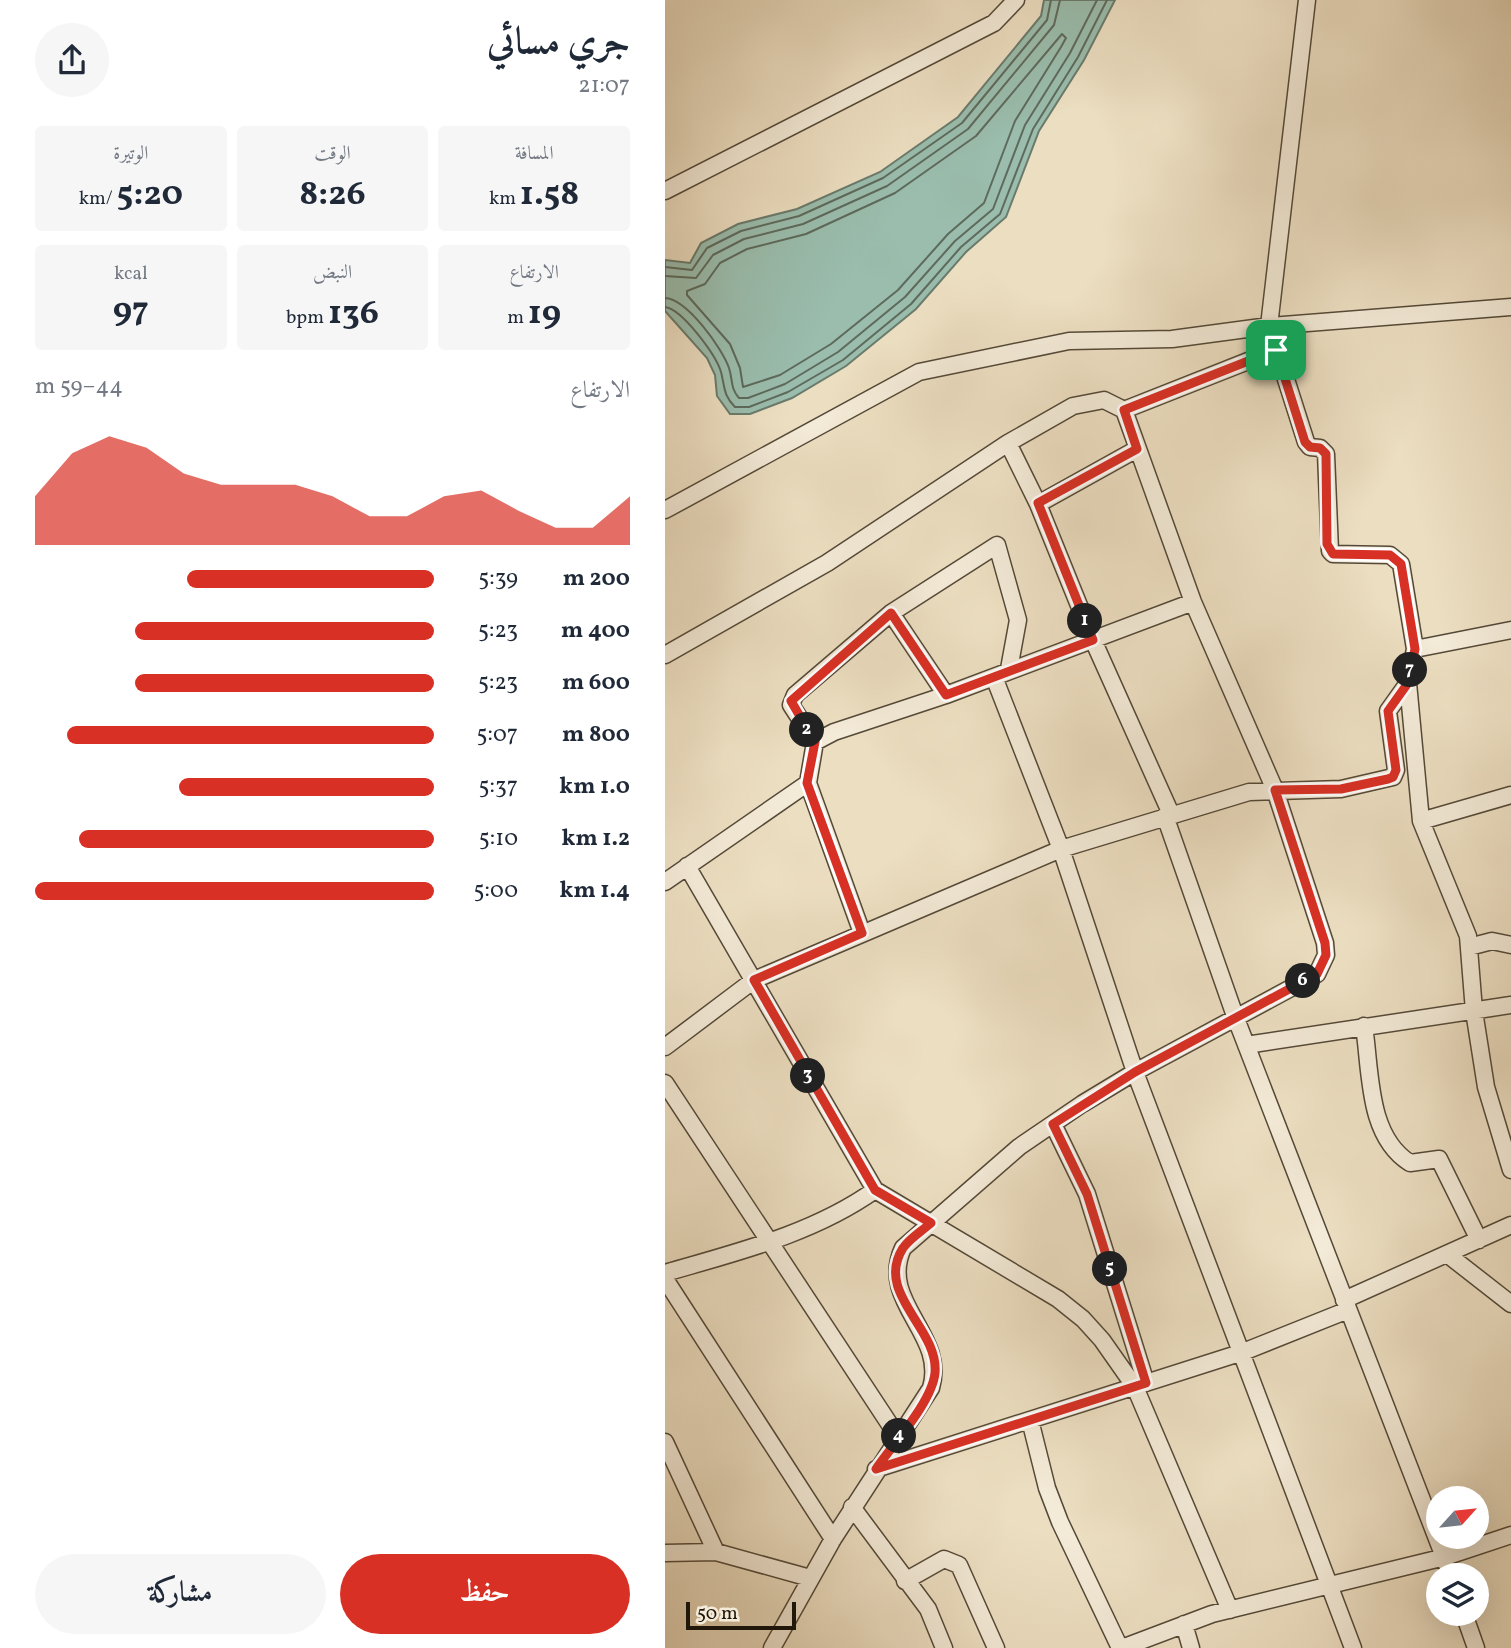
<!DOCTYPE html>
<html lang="ar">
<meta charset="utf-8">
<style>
:root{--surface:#fff;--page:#f6f6f7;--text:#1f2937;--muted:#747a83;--accent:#d93025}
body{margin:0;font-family:Vollkorn,Amiri,serif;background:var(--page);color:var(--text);direction:rtl;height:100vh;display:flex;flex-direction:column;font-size:26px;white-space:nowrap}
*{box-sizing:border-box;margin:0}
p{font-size:23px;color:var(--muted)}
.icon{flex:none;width:38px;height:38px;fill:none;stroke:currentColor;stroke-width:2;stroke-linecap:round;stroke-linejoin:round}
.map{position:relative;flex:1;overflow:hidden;direction:ltr}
.side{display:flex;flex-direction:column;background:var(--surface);width:665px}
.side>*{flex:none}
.needle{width:46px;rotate:63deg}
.fabs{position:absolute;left:761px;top:1486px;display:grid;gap:14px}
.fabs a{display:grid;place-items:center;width:63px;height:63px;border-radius:50%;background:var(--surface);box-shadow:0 7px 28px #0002;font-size:35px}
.scale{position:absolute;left:21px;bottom:18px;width:110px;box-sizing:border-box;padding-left:7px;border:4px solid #21170a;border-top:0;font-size:19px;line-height:24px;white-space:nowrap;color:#21170a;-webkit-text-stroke:5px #f3ead7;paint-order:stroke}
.pin{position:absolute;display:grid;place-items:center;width:60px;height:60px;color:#fff;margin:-30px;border-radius:14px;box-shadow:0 4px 10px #0006}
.km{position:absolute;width:35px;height:35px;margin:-18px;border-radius:50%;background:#222;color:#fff;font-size:19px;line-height:35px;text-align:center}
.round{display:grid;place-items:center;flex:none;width:74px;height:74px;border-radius:37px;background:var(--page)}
.summary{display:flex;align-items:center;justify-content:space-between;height:119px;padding:0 35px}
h1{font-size:38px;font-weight:700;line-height:52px}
.figures{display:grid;grid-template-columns:repeat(3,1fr);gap:10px;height:119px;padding:7px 35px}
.figures div{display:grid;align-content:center;border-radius:7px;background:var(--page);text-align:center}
.figures b{font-size:35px;font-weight:700}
.figures small{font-size:19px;font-weight:400}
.figures p{font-size:19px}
.chart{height:196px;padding:14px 35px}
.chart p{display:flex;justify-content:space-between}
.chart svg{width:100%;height:126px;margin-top:7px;fill:var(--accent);opacity:.7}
.button{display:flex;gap:14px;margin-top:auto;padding:14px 35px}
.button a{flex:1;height:80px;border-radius:42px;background:var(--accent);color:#fff;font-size:28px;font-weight:700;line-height:80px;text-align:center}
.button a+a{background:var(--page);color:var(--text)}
ul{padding:0 35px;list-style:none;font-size:23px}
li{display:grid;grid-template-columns:112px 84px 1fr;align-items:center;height:52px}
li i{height:18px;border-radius:9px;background:var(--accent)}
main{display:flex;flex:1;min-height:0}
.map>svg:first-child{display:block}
.water{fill:#9abdad;stroke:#6a7b6c;stroke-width:2}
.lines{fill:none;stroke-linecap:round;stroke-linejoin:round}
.shore{stroke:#5e6a5c;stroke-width:2}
.minor-casing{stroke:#544938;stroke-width:19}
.minor{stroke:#f3ead7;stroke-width:16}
.route-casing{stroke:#fff;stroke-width:14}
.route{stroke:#d93025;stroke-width:9}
</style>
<main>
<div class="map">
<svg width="846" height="1648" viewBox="0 0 846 1648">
<rect width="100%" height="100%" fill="#ecdec1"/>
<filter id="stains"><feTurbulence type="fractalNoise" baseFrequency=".00286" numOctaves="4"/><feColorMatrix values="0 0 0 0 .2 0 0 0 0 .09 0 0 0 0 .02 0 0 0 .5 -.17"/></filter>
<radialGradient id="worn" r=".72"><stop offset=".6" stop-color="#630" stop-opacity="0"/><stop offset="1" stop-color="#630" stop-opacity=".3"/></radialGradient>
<path class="water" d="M379,0H450L419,60L374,131L341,217L301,252L251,309L181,366L127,398L85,414H65L52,396L50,375L42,358L0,311V260L25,263L36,243L73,224L132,209L215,172L293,117L376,16Z"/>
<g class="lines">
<path class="shore" d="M397,34L401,38L396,47L350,121L319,203L283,234L233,290L166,344L115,375L78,387L75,368L65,344L22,295V291L40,284L55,263L82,249L141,234L230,193L311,136Z
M0,267L27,270L42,248L76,231L134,216L218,178L297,123L382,20L386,0
M0,276L31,278L48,255L79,239L138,224L222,186L303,129L389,25L395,0
M0,298C22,299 57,348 64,368C68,380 65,388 74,398H83L120,384L173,352L240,297L290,241L328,209L360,125L405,53L432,0
M0,307C17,309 51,355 56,372C60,387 58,395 70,407H84L123,392L178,360L246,304L296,247L335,214L368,129L413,57L442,0"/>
<g class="minor-casing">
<path id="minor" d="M642,0L604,326L641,442L645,447L655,448L661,454L665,551L668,554L725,555L736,564L750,649
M0,191L329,23L351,0
M459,410L611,350
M343,443L373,504L428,640L506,814
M373,504L472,449
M0,510L254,372L404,341L507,339L604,326L846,307
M226,613L281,695L528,602
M846,630L750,649L743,683L756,821L803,936L809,1011L821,1087L846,1170
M0,655L162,563L343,443L408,406L439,400L459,410L528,602L610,790L660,943L661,955L652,974L470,1072L417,1104L354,1147L238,1248C213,1302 282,1334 266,1388L168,1539L107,1648
M329,677L396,849L470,1072L688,1648
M150,742L126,705L130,695L226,613L332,545L353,620L344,669
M500,816L570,1016L786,1575
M756,821L846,795
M22,866L210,1190L393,1299L418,1319L437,1340L470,1387L565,1610
M0,882L143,783
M197,933L143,783L150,742L169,732L281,695
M804,947L827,941L846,945
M699,1026C706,1072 702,1136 745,1163L774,1159L814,1240
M581,1045L846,1005
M0,1047L89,980L396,849L584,792L676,789L728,777L731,770L723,711L743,683
M0,1083L233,1437
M388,1124L422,1194L481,1383
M782,1254L846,1304
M0,1273C72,1252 148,1234 210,1190
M0,1279L168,1539
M679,1300L846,1225
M365,1420L382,1488L395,1522L455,1648
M0,1442L51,1552
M211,1469L578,1352L683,1310
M187,1507L263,1609L279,1648
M0,1553L51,1552L145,1578
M240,1581L279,1559L294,1565L331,1648
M799,1614L811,1648
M519,1624L526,1648
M457,1648L547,1614L780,1557L846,1535"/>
</g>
<use href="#minor" class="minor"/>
</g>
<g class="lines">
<g class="route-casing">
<path id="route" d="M611,350L640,442L645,447L655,448L661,454L662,544L668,554L725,555L736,564L750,649L743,683L723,711L731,770L728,777L723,779L676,789L610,790L660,943L661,955L652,974L470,1072L388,1124L422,1194L481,1383L211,1469C228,1444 267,1402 270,1373C274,1328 209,1294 238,1248C245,1238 257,1231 266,1223L210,1190L89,980L197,933L142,783L150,742L126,701L226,613L281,695L428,640L373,503L472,449L459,410Z"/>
</g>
<use href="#route" class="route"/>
</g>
<rect width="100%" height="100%" filter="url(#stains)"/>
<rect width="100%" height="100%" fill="url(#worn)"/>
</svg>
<div class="fabs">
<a><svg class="needle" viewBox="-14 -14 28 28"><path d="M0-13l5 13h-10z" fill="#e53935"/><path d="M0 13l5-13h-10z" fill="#747a83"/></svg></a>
<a><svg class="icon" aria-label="layers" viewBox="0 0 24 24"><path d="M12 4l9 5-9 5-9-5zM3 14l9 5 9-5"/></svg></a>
</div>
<div class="scale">50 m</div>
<div class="pin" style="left:611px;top:350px;background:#1e9e55"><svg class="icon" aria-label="arrive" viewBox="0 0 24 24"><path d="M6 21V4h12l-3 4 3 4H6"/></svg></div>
<b class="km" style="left:420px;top:621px">1</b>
<b class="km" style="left:142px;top:730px">2</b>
<b class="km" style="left:143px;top:1076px">3</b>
<b class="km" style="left:234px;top:1436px">4</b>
<b class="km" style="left:445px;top:1269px">5</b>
<b class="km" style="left:638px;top:981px">6</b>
<b class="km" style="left:745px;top:670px">7</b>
</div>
<section class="side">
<div class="summary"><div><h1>جري مسائي</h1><p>21:07</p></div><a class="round"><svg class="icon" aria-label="share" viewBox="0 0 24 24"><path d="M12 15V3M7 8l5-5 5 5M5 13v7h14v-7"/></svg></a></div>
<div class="figures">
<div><p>المسافة</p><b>1.58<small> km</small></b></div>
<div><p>الوقت</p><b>8:26</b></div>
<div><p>الوتيرة</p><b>5:20<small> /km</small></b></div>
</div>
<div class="figures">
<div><p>الارتفاع</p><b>19<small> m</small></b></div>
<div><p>النبض</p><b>136<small> bpm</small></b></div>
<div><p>kcal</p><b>97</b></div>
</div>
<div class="chart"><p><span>الارتفاع</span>44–59 m</p>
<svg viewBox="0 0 160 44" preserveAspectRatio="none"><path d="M0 44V27L10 12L20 6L30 10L40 19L50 23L60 23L70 23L80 27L90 34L100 34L110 27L120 25L130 32L140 38L150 38L160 27V44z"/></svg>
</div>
<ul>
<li><b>200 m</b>5:39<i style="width:62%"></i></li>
<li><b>400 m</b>5:23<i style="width:75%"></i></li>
<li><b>600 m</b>5:23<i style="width:75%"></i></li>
<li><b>800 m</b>5:07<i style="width:92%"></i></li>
<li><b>1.0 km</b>5:37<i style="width:64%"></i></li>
<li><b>1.2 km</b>5:10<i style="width:89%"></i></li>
<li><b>1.4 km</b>5:00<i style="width:100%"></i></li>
</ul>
<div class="button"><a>حفظ</a><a>مشاركة</a></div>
</section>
</main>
